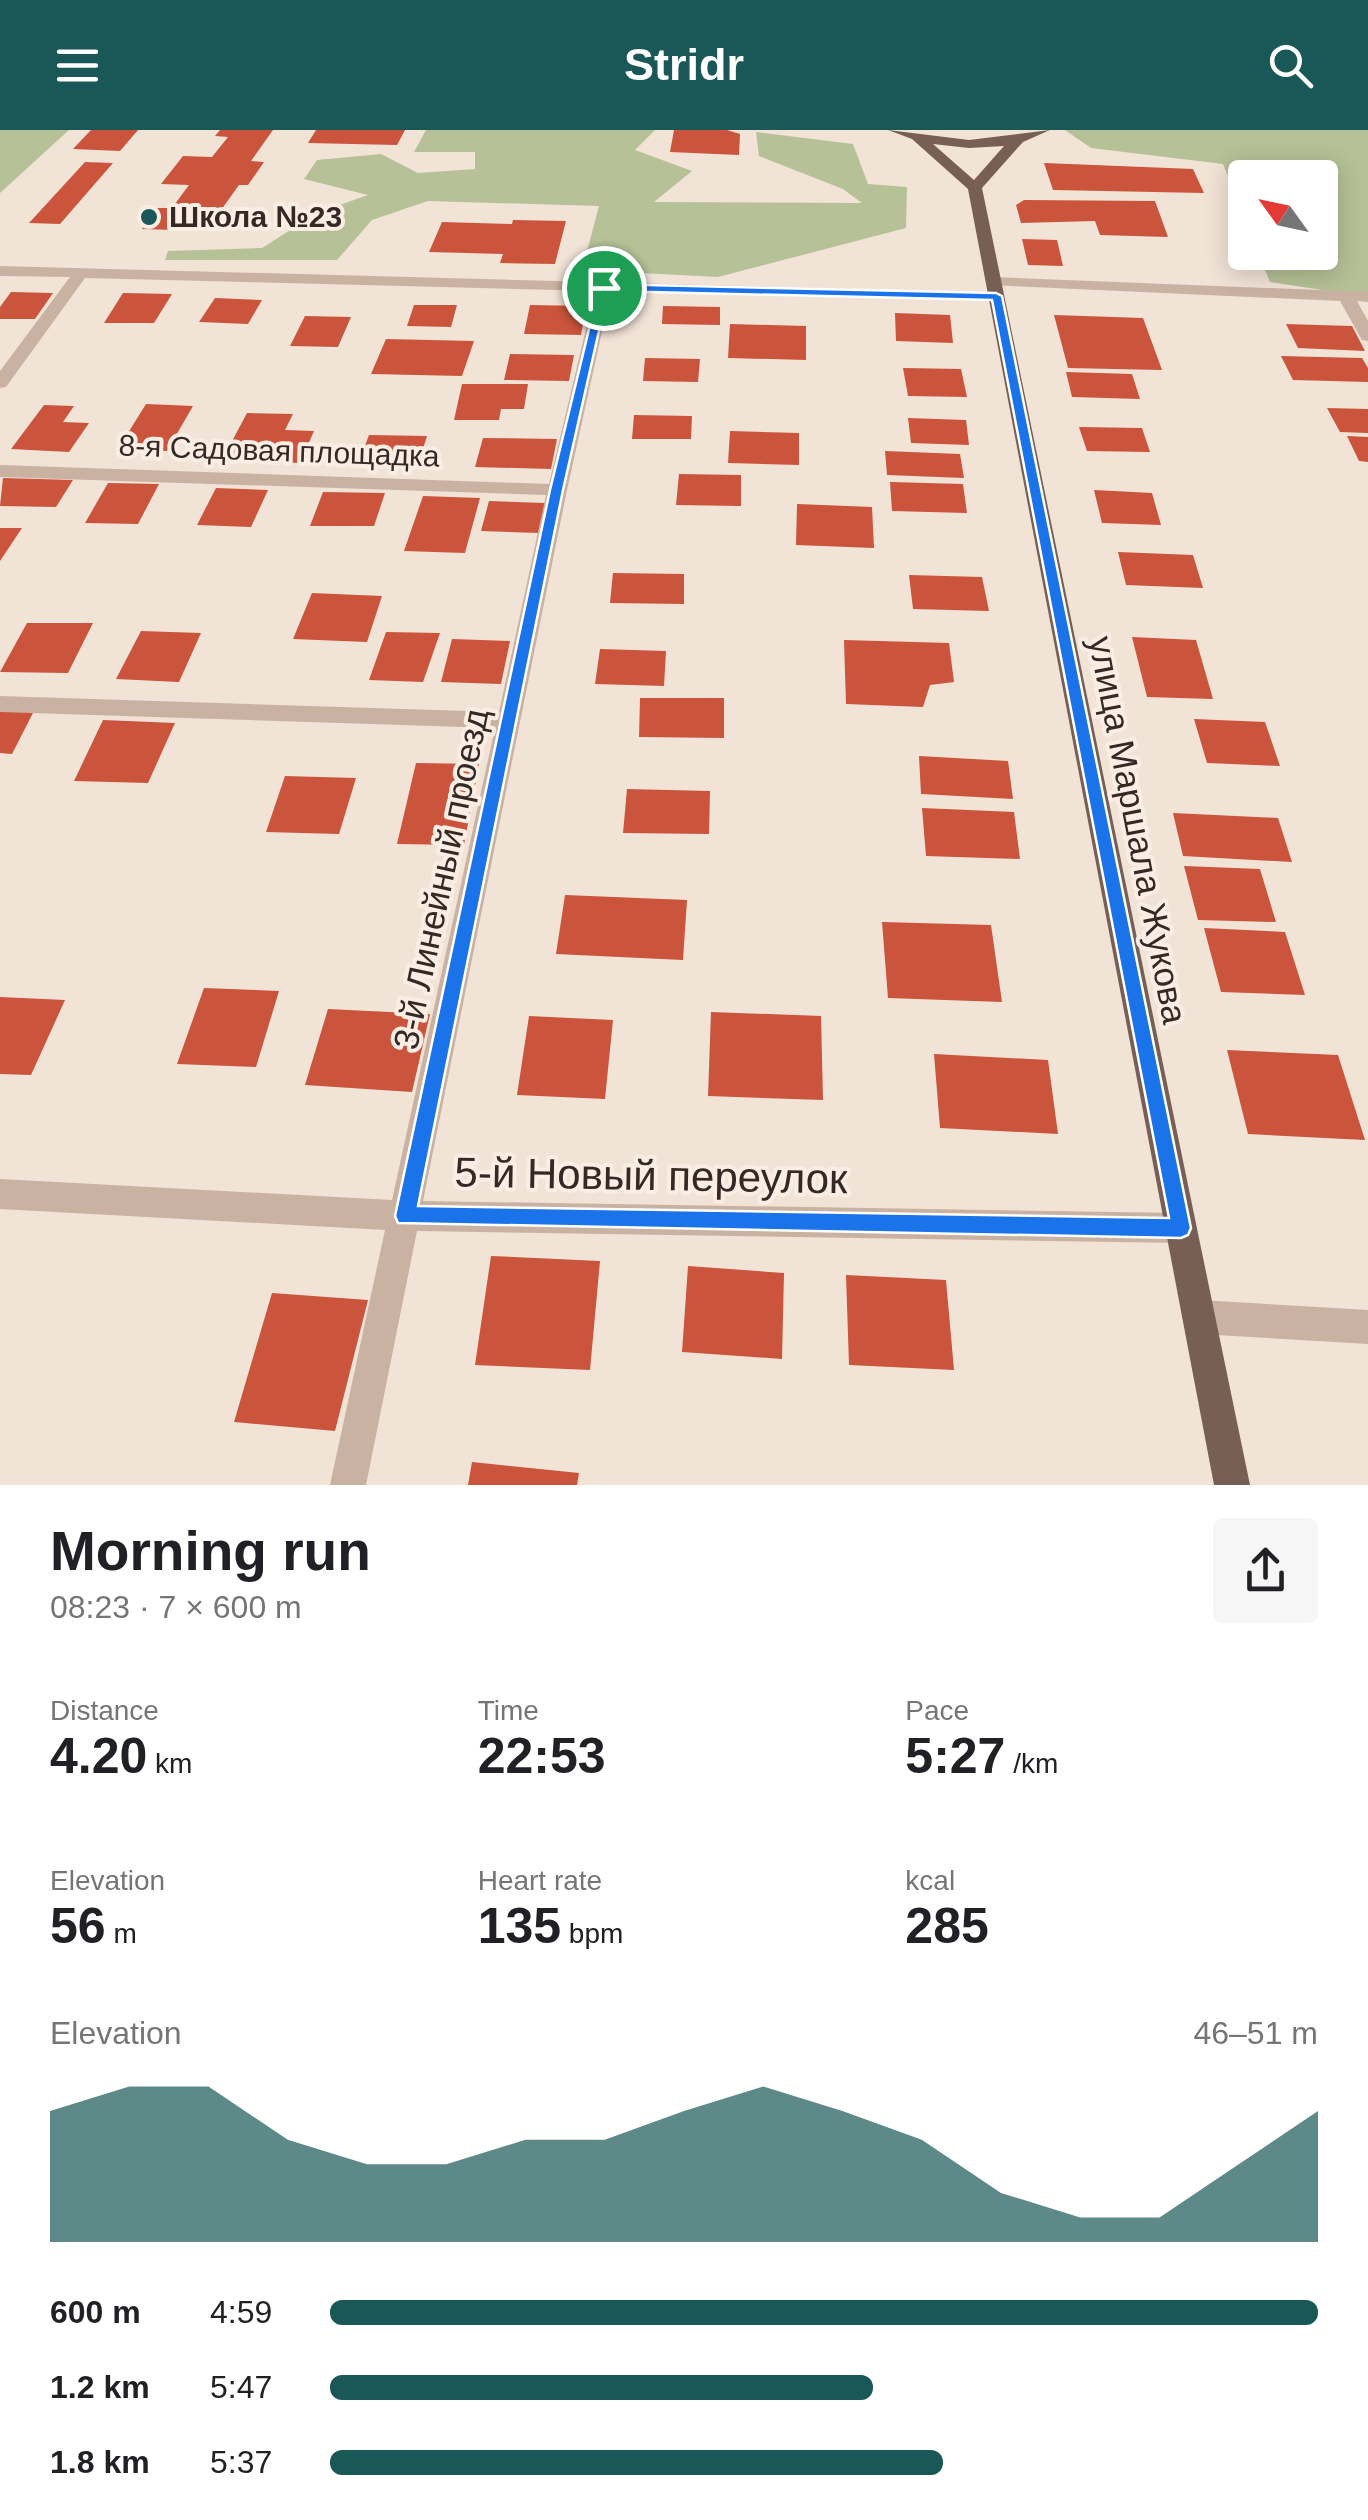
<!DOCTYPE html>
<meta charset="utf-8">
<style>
:root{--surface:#fff;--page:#f6f6f6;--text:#202124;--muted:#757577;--accent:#1a5857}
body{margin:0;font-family:Helvetica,sans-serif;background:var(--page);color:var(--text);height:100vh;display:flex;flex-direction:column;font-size:38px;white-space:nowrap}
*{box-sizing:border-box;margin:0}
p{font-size:32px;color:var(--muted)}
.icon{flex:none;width:55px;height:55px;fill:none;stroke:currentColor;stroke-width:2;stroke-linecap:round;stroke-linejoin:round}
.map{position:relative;height:1355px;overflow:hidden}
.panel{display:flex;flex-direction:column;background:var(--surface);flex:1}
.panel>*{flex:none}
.needle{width:65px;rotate:303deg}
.fabs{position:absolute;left:1228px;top:30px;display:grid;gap:20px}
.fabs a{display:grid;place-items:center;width:110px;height:110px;border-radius:10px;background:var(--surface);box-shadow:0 5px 25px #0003;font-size:50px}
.pin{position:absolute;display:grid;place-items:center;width:85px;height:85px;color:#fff;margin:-42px;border:5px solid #fff;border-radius:50%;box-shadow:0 2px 10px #0007}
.round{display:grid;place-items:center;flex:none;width:105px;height:105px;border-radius:10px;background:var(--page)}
.overview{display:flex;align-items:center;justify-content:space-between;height:170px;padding:0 50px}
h1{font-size:55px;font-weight:600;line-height:75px}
.figures{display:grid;grid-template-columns:repeat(3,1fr);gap:15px;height:170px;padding:10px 50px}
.figures div{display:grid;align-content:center}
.figures b{font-size:50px;font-weight:600}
.figures small{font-size:28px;font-weight:400}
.figures p{font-size:28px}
.chart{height:280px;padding:20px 50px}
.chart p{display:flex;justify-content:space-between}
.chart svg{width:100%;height:180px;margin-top:10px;fill:var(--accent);opacity:.7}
ul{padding:0 50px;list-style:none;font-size:32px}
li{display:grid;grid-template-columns:160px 120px 1fr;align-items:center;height:75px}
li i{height:25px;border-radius:12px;background:var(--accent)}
header{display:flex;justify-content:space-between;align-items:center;height:130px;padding:0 50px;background:var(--accent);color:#fff;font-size:45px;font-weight:600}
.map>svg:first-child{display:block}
.green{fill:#b6c197}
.building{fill:#cb543c}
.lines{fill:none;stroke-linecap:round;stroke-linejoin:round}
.minor{fill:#cab2a3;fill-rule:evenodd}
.major{fill:#785f56;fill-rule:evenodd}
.route{fill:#1a73e8;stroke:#fff;stroke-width:2.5;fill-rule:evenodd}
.poi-dot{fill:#1a5857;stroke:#faeee4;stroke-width:4}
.labels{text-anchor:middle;stroke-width:8;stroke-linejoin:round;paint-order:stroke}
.far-poi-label{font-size:30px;font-weight:bold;fill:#352925;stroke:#faeee4;text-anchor:start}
.far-street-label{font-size:30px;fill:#352925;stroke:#faeee4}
.street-label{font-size:35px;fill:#352925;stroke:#faeee4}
.near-street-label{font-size:42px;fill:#352925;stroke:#faeee4}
</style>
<header><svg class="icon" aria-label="menu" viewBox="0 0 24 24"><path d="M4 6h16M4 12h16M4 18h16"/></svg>Stridr<svg class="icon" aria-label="search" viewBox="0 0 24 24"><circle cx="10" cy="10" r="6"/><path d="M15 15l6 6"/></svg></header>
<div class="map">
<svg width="1368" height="1355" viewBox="0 0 1368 1355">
<rect width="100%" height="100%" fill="#f2e3d7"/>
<path class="green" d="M0,0H69L0,63Z
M426,0H655L635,20L692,41L654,72L862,73L843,59L759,26L756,2L853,14L868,54L907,57L906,98L718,147L582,140L599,76L428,71L372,90L337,130H165L168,121L262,118L317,83L368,65L304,49L317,30L381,24L418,43L475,39V22H414Z
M1065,0H1368V167L1270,152L1258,123L1320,122V48H1245V88L1223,34L1091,18Z"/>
<path class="building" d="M91,0H138L120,21L73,19Z
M220,0H273L251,31L264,32L248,55H239L206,101L142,99L158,78H172L189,55L161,54L183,26L212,27L228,7L215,6Z
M316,0H405L397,15L308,13Z
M674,0H727L740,4L739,25L670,22Z
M85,32L113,33L60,94L29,93Z
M1044,33L1193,39L1204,63L1053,60Z
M1024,70L1155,71L1168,107L1100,105L1095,91L1021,93L1016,75Z
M513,90L566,91L555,134L500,133L503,124L429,122L442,92L512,94Z
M1022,109L1057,110L1063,136L1028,135Z
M11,162L53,163L35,189H0V177Z
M123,163L172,164L154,193H104Z
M215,168L262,170L248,194L199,192Z
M414,175H457L451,197L407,196Z
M530,175L586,176L581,205L524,204Z
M663,176L720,177V195L662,194Z
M895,183L950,185L953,213L896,211Z
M1054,185L1143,188L1162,240L1068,238Z
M305,186L351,187L338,217L290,216Z
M730,194L806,196V230L728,228Z
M1286,194L1352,196L1365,221L1298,218Z
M386,209L474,211L462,246L371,244Z
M510,224L574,225L569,251L504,250Z
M1281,226L1362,228L1368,238V252L1293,250Z
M645,228L700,229L698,252L643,251Z
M903,238L961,239L967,267L908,266Z
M1066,242L1132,244L1140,269L1072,267Z
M462,254H528L524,279H501L499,290H454Z
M146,274L193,276L167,321L118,319Z
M44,275L74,276L63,292L89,293L69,322L11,319Z
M1327,278L1368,279V303L1340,302Z
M247,283L293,284L285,300L314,301L300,333L222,330Z
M634,285L692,286L691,309H632Z
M908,288L966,290L969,315L911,313Z
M1079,297L1142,298L1150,322L1087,321Z
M730,301L799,303V335L728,333Z
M369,305L427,306L418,335L358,334Z
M1347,306L1368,307V332L1359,331Z
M483,308L557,309L551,339L475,337Z
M885,321L960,324L964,348L887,345Z
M679,344L741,345V376L676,375Z
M3,348L73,350L56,377L0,376Z
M890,352L963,354L967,383L892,381Z
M108,353L159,354L138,394L85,393Z
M216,358L268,360L251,397L197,395Z
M1094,360L1152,363L1161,395L1102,393Z
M323,362L385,363L374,396H310Z
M423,366L480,368L465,423L404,421Z
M489,371L545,373L539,403L481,401Z
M797,374L872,377L874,418L796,415Z
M0,398H22L0,431Z
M1118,422L1193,425L1203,458L1126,455Z
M613,443L684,444V474L610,473Z
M909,445L982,447L989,481L913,479Z
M312,463L382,466L367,512L293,509Z
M27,493H93L68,543L0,542Z
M141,501L201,503L179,552L116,549Z
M386,502L440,503L423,552L369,550Z
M1132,507L1196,510L1213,569L1147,567Z
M452,509L510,511L501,554L441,552Z
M844,510L949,513L954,552L930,555L923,577L846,574Z
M600,519L666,521L664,556L595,554Z
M640,568H724V608L639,607Z
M0,581H34L12,624L0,623Z
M1194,589L1265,592L1280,636L1207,633Z
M103,590L175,593L148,653L74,651Z
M919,626L1008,631L1013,669L921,664Z
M416,633L479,634L464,715L397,714Z
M285,646L356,648L339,704L266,702Z
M627,659L710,661L709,704L623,703Z
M922,678L1014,682L1020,729L926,726Z
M1173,683L1278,688L1292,732L1183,726Z
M1184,736L1260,739L1276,792L1198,790Z
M565,765L687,770L683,830L556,824Z
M882,792L991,795L1002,872L888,868Z
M1204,798L1285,802L1305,865L1221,862Z
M204,858L279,861L256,937L177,934Z
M0,867L65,870L31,945L0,944Z
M328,879L430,884L412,962L305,955Z
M711,882L821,886L823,970L708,966Z
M529,886L613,890L605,969L517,965Z
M1227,920L1338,925L1365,1010L1248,1004Z
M934,924L1048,930L1058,1004L940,998Z
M491,1126L600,1131L590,1240L475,1235Z
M688,1136L784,1143L782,1229L682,1222Z
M846,1145L946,1150L954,1240L849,1235Z
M272,1163L368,1170L335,1301L234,1292Z
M472,1332L579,1343L577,1355H468Z"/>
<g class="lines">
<path class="minor" d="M0,136L1002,163L1004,166L996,171L611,161L567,360L423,1071L1181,1083L1192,1087L1197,1098L1192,1109L1181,1113L417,1101L366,1355H330L385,1100L0,1079V1049L392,1070L495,598L0,582V566L499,582L546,365L0,347V335L549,354L595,161L85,148L6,257L0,258V241L70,147L0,146Z
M994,147L1368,162V172L1357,171L1368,191V211L1362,210L1340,171L988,155V149Z
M1199,1170L1368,1180V1214L1199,1204L1187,1199L1182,1187L1187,1175Z"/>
<path class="major" d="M888,0L969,10L1050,0L1023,12L982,58L1250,1355H1214L968,59L912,9ZM933,14L969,18L1004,16L974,50Z"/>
</g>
<path class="route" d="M604,154L996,163L1002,166L1191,1098L1188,1105L1181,1108L398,1093L395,1086L550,360L599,158ZM608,161L992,170L1169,1088L418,1076L563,360Z"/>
<circle class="poi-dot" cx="149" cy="87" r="10"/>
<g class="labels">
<g class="far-poi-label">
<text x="169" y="97">Школа №23</text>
</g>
<g class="far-street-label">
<text transform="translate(279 321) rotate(2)" y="10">8-я Садовая площадка</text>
</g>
<g class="street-label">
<text transform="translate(1138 700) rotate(79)" y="12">улица Маршала Жукова</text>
<text transform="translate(441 749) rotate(-78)" y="12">3-й Линейный проезд</text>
</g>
<g class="near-street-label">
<text transform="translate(651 1045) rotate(1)" y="15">5-й Новый переулок</text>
</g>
</g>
</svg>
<div class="fabs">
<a><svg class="needle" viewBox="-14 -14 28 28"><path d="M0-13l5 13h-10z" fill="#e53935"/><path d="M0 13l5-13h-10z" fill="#757577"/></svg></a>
</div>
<div class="pin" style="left:604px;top:158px;background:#1e9e55"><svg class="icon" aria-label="arrive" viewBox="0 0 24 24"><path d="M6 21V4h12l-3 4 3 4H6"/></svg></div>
</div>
<section class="panel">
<div class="overview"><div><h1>Morning run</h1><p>08:23 · 7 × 600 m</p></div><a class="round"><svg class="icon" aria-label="share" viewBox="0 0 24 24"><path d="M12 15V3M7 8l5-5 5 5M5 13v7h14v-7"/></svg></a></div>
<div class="figures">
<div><p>Distance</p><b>4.20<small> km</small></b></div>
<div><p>Time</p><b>22:53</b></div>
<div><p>Pace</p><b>5:27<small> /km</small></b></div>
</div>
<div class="figures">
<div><p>Elevation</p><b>56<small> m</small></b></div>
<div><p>Heart rate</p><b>135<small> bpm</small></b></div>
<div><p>kcal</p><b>285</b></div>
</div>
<div class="chart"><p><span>Elevation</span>46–51 m</p>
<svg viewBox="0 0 160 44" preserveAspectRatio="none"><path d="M0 44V12L10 6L20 6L30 19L40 25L50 25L60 19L70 19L80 12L90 6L100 12L110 19L120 32L130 38L140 38L150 25L160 12V44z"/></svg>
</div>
<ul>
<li><b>600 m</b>4:59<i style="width:100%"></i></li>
<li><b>1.2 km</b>5:47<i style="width:55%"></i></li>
<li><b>1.8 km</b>5:37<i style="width:62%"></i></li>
</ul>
</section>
